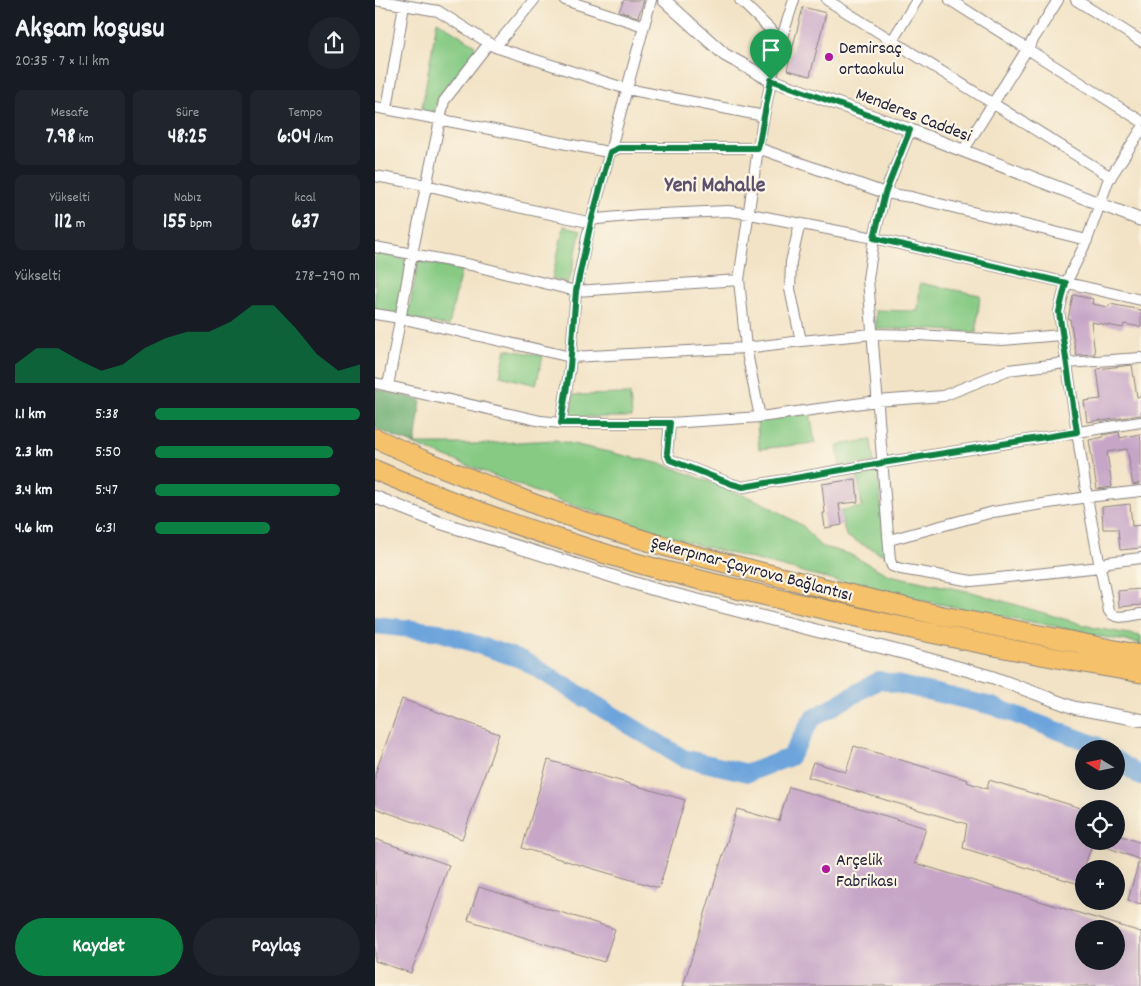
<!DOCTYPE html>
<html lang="tr">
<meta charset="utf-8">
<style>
:root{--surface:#171b24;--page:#20242c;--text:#f1f3f6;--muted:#9ea1a6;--accent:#0b8043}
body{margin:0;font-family:Dekko,sans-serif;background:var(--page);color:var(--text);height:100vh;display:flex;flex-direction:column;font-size:19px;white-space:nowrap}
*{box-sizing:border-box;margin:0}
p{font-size:16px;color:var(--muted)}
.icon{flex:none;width:28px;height:28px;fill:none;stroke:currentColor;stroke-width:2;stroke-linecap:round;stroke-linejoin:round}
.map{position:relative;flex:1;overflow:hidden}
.side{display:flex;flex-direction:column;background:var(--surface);width:375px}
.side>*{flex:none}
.needle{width:32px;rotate:280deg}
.buttons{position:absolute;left:700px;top:740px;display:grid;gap:10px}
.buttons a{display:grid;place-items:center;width:50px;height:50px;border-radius:50%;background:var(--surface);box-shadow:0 5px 20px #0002;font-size:25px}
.pin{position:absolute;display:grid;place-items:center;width:42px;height:42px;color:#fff;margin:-51px -21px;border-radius:50% 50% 50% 0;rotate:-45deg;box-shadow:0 0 5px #0007}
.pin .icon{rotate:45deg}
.round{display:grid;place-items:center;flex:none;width:52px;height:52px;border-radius:26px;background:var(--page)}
.head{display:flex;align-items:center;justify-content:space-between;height:85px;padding:0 15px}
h1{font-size:28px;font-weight:800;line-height:38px}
.metrics{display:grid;grid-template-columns:repeat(3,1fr);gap:8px;height:85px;padding:5px 15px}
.metrics div{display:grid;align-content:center;border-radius:8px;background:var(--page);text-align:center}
.metrics b{font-size:21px;font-weight:800}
.metrics small{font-size:14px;font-weight:400}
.metrics p{font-size:14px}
.chart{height:140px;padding:10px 15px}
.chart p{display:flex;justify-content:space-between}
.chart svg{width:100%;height:90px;margin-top:5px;fill:var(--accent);opacity:.7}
.action{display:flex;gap:10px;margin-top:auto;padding:10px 15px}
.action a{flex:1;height:58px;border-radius:30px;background:var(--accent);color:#fff;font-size:20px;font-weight:800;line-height:58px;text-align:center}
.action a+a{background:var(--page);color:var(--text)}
ul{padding:0 15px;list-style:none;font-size:16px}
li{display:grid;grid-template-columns:80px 60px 1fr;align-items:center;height:38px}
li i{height:12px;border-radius:6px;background:var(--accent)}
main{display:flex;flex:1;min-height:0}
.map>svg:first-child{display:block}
.green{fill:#86ca84;stroke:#547660}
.forest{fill:#6cae72;stroke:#476856}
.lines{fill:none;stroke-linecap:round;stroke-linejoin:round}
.river{stroke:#6ca4db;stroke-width:18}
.building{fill:#c6a5c7;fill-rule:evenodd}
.minor-casing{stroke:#8a8280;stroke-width:12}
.tertiary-casing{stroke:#8a8280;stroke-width:14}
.motorway-casing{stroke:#8a8280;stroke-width:21}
.minor{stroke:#fff;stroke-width:10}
.tertiary{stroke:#fff;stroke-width:12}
.motorway{stroke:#f5c16b;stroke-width:19}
.route-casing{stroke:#fff;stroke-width:10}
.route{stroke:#0b8043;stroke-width:6}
.poi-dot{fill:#b5179e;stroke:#fcf5e5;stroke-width:2}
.labels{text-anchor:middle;stroke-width:4.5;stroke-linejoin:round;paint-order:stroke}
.poi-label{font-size:18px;fill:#22223b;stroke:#fcf5e5;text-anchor:start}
.street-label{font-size:18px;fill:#22223b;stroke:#fcf5e5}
.district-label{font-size:22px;font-weight:bold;fill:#5b506c;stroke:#fcf5e5}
</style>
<main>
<section class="side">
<div class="head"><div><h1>Akşam koşusu</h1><p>20:35 · 7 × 1.1 km</p></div><a class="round"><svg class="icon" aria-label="share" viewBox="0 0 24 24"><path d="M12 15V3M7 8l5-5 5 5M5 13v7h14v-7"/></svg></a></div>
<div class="metrics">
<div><p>Mesafe</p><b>7.98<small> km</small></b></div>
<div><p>Süre</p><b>48:25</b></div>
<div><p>Tempo</p><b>6:04<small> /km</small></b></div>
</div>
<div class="metrics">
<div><p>Yükselti</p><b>112<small> m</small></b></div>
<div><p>Nabız</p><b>155<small> bpm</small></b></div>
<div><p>kcal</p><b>637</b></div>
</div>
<div class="chart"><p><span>Yükselti</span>278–290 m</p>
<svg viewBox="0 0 160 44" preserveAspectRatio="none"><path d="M0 44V35L10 27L20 27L30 33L40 38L50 35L60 27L70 22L80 19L90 19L100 14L110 6L120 6L130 17L140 30L150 38L160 35V44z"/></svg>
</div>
<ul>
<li><b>1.1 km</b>5:38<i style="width:100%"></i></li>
<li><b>2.3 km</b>5:50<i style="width:87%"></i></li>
<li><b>3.4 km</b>5:47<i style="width:90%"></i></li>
<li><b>4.6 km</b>6:31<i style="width:56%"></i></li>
</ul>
<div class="action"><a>Kaydet</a><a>Paylaş</a></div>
</section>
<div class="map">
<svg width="766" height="986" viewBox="0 0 766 986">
<rect width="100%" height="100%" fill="#fcf5e5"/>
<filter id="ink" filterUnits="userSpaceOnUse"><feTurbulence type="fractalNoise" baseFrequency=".02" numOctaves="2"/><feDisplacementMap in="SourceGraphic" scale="10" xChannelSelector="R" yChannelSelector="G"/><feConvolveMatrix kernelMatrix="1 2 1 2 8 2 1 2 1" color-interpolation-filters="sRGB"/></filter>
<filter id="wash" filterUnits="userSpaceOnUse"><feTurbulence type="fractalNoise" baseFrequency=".0096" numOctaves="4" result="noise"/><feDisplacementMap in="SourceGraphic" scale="20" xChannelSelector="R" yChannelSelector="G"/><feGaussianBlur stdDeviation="1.12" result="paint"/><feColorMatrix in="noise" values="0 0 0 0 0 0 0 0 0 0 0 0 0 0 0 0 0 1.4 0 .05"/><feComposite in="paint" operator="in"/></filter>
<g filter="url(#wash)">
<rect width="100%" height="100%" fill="#f2e3c6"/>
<path class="green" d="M62,21L99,44L100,48L98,56L63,98L58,115L46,113Z
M189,226L206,230L194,283L177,279Z
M0,253L32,259L22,314L0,310Z
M43,261L86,270L74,326L33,318Z
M545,283L605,295L601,333L549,329H501V310L543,311Z
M131,349L168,356L161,385L125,376Z
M255,394L257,417H197L196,416L198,395Z
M435,412L440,443L384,449L382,420Z
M25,439L40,444H106L180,440L291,465L386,502L428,526L445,546L474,554L514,575L597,592L720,628L766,636V647H764V643L709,634L703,631L513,594L323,545L184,501Z
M496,440L499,462L465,466L462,445Z
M503,471L511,556L471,536L468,524L466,510L487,507L482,474Z"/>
<path class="forest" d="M0,389L46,400L40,444L25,439L0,428Z"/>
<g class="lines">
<path class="river" d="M0,625L64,632L148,660L308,758L373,773L415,757L437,719L504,680L617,706L721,745L726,749
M741,759L766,777"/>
</g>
<g id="blocks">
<path class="building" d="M249,0H269L263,17L244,11Z
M428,7L451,13L435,76L412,70Z
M698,295L718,299L717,304L733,307L735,304L766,310V327L749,324L748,328L716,322L720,354L701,355L695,319H693Z
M757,365L762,397L766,396V415L726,421V420L712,422L709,401L726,399L722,369Z
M744,432L745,438L765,434L766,441V483L758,485L754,464H755L752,449L732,452L737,487L722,489L714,440L729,437L728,435Z
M481,479L483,502L464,504L467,525L450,528L448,513H450L447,484Z
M755,504L757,526L766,525V548L745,550L743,529H728L727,507Z
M766,589V605L744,607L743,591Z
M27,699L124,734L87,839L0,808V774Z
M479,746L593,780L592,782L612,789L614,780L709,809V841H718L704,884L588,848L592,824L433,777L438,762L471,772Z
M173,760L310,800L284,888L147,848Z
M414,787L551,828L540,863L766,932V986H308L362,809L404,821ZM709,929H741V961H709Z
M741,834L766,843V860L718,842V841H741Z
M0,839L74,865L36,973L0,961Z
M764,861L766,862V904L753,900Z
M104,887L240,929L229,962L93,920Z"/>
</g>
</g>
<g filter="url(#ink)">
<use href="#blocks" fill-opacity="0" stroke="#8a8280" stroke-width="1"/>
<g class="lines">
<g class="minor-casing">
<path id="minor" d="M0,0L63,11L120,47L252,89L389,116
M190,0L269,26
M365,0L406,40
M452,0L736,177
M575,0L766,121
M701,0L766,41
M517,41L542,0
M120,47L159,0
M0,107L228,151L235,152L244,148H383L510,193L536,197L712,240
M12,109L29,5
M535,130L510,193L499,238L493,279L515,560L517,566L526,569L597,581L725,567L733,562L766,558
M766,130L733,181L712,240L691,283L684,312L712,497L725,567L734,611C740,621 756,615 766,614
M588,151L683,0
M0,176L51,185L115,201L213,222L222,219L265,215L353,211L375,214L499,238L766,300
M425,223L416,262L415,289L426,341
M0,247L96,265L201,291L364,280
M0,314L25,318L196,357L371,348L426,341L497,334L543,335L627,340L686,335
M0,383L166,421L186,423H295L385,417L502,401L568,396L633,370L691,363L766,358
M13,386L37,254L69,101L114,43
M385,417L371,348L364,280L383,148L389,116L396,80L406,40L419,0
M186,423L195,367L201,291L213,233L276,0
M295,423L292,453L295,460L357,484L368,487L507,463L766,422
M514,540L618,512L712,497L766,491"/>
</g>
<g class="tertiary-casing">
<path id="tertiary" d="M289,0L350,55L396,80L535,130L766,220
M0,497L63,522L278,589L549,658L617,677L700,708L766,720"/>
</g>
<g class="motorway-casing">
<path id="motorway" d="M0,438L46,459L162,505L213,523L315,554L465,592L563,615L766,655
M0,470C61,496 124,520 187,540C267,567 348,586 430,605C541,631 653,654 766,673"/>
</g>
<use href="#minor" class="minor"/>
<use href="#tertiary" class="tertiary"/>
<use href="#motorway" class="motorway"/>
</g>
</g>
<g class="lines" filter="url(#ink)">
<g class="route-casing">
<path id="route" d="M396,80L535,130L510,193L499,238L691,283L684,312L702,432L507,463L368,487L357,484L295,460L292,453L295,423H186L195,367L201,291L216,222L235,152L244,148H383Z"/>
</g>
<use href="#route" class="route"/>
</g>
<g class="poi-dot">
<circle cx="454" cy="57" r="5"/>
<circle cx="451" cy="869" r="5"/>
</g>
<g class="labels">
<g class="poi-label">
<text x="464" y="53">Demirsaç<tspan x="464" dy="21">ortaokulu</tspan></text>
<text x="461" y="865">Arçelik<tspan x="461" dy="21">Fabrikası</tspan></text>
</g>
<g class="street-label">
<text transform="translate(539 114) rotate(21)" y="6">Menderes Caddesi</text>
<text transform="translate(377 568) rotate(15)" y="6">Şekerpınar-Çayırova Bağlantısı</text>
</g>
<g class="district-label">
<text x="340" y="191">Yeni Mahalle</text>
</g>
</g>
</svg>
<div class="buttons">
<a><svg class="needle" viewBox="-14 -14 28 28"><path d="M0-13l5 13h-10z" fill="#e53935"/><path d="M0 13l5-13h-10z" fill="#9ea1a6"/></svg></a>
<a><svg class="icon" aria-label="locate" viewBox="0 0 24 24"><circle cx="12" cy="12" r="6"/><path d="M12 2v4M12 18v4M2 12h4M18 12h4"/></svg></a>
<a>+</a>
<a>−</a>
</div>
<div class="pin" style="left:396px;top:80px;background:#1e9e55"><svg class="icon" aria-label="arrive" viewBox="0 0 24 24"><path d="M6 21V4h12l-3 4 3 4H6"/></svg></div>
</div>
</main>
